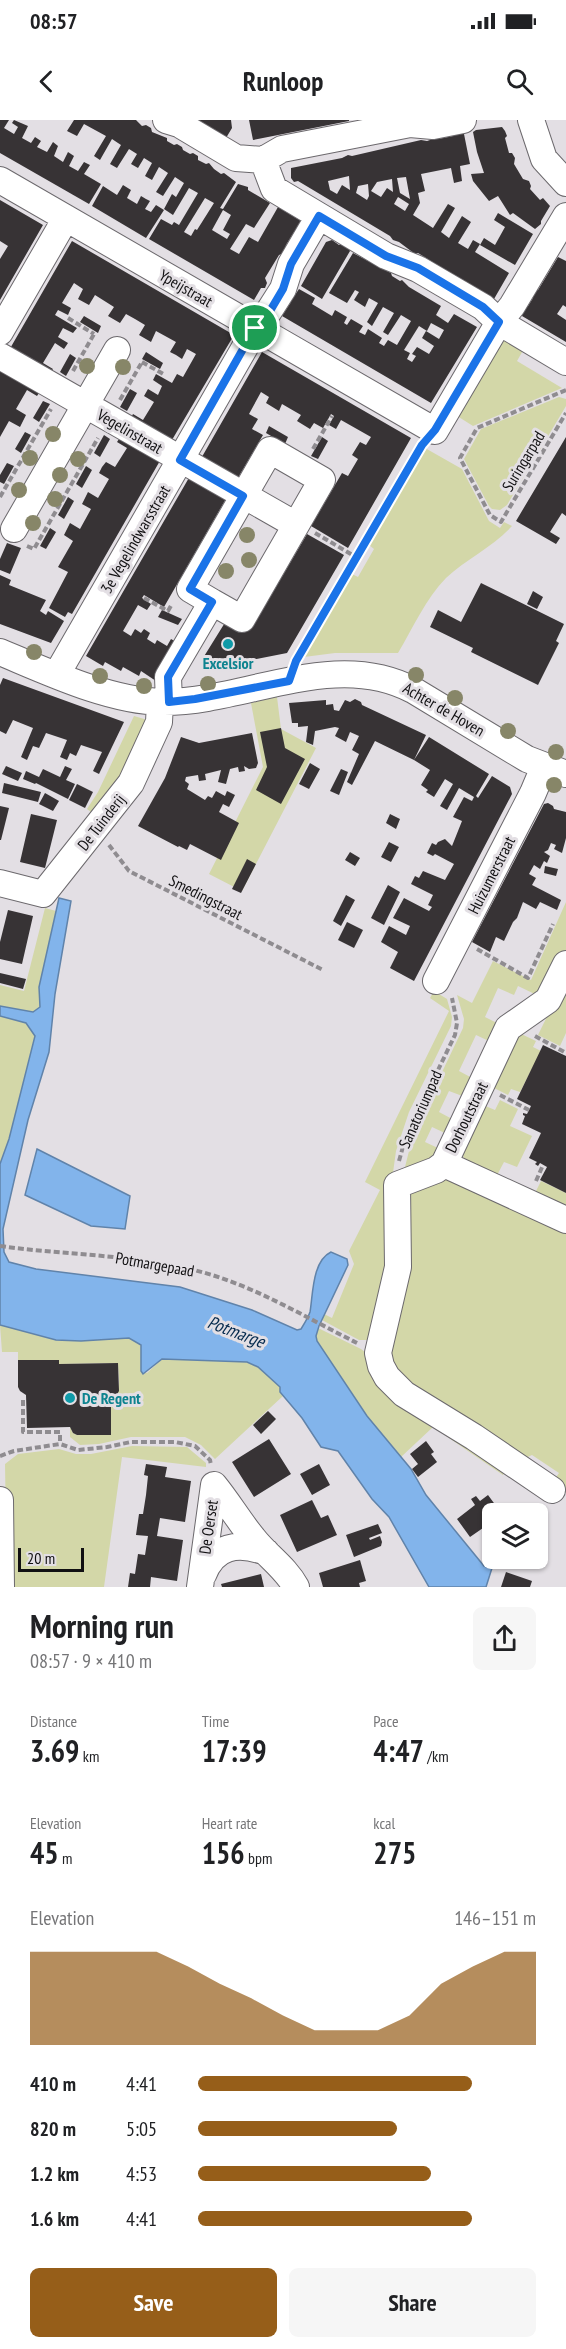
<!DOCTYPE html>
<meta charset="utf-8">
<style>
:root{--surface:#fff;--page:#f6f6f6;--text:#202124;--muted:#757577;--accent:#965e19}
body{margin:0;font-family:"PT Sans Narrow",sans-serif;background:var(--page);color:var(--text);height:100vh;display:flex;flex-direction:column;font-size:22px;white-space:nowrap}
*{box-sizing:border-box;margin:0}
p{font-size:20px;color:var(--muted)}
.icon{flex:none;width:33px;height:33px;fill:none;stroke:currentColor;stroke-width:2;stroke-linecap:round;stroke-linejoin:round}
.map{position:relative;height:1467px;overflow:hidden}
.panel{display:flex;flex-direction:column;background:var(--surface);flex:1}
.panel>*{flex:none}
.buttons{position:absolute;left:482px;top:1383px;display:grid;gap:12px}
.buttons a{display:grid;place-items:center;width:66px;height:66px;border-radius:9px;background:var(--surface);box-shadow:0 2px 4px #0004;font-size:30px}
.scale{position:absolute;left:18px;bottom:15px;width:66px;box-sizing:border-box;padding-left:6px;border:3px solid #111012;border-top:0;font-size:16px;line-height:21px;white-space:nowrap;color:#111012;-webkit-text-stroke:4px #e3dfe4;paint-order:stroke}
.pin{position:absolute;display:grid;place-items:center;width:51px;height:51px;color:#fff;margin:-26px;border:3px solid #fff;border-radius:50%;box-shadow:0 2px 6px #0007}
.round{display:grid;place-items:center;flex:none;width:63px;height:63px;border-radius:9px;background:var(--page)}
.summary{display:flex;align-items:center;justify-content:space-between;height:102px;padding:0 30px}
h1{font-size:33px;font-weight:700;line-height:45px}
.stats{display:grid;grid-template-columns:repeat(3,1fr);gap:9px;height:102px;padding:6px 30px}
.stats div{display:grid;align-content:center}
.stats b{font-size:30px;font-weight:700}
.stats small{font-size:16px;font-weight:400}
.stats p{font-size:16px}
.chart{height:168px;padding:12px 30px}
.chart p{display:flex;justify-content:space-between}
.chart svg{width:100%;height:108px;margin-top:6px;fill:var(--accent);opacity:.7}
.button{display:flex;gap:12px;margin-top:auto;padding:12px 30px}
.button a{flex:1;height:69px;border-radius:9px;background:var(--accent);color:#fff;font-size:24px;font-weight:700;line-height:69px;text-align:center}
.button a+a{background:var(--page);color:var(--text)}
ul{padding:0 30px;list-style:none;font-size:20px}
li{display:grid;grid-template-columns:96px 72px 1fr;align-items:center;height:45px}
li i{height:15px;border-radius:8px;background:var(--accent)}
.status{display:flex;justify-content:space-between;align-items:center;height:42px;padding:0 30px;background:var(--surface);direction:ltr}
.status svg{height:16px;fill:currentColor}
header{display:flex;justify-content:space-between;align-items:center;height:78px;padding:0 30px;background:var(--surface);font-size:27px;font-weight:700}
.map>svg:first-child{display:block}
.green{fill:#d3d7a8}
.water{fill:#82b4eb;stroke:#6083aa;stroke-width:1.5}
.building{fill:#373335;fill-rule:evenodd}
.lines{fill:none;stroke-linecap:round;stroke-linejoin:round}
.minor-casing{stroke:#6c696d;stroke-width:28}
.path{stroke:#8f8c90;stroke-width:4;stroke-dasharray:6 3;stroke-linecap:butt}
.minor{stroke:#fff;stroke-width:26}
.tree{fill:#878668}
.route-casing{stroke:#fff;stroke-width:12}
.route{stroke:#1a73e8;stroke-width:8}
.culture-dot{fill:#0f9aa8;stroke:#e3dfe4;stroke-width:2}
.labels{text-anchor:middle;stroke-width:6;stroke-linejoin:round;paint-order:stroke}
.street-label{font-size:16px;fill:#111012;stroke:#e3dfe4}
.culture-label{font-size:16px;font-weight:bold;fill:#0d838f;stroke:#e3dfe4}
.water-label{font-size:18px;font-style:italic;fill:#052a4d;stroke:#e3dfe4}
</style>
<div class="status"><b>08:57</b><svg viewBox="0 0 49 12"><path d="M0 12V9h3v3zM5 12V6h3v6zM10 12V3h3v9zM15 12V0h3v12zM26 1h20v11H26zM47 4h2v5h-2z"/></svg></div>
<header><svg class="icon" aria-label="back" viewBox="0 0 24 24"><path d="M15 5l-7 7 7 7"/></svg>Runloop<svg class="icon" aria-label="search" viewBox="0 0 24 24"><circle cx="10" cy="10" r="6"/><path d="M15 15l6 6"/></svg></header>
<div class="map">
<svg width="566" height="1467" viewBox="0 0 566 1467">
<rect width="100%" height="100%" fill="#e3dfe4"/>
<path class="green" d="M503,217L525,227L517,241L562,268L473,306L454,294Z
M559,277L566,279V286L507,385L500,390L492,389L489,386L464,339L481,309Z
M425,328L462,349L489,401L500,408L504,402L512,406C493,427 466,439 446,458C426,478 413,508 398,533H335L304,537L352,454L358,457L374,429L369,425Z
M277,577L281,609L316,628L242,771L209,754L263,647L251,583Z
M134,596L151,601L129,650L95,695L87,689L98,672Z
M566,782V831L543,878L518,866L514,875L498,868L485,897L499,904L491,922L476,915L459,951L474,959L465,977L449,971L439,992L454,1000L447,1014L432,1007L425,1022L440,1029L435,1041L403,1055L414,1011L463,908L464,899L457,875L472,883L493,841L531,860Z
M45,788L56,791L39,867L40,887L33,892L0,886V865L24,871Z
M566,858V913L560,926L538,915Z
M434,871L447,879L452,897L451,906L409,992L396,1031L391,1067L393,1107L371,1220H359L322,1200L324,1194L332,1198L354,1144L349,1131L380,1070L365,1062L449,891L430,878Z
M0,896L26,903L35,916L9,1019L0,1044Z
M517,912L536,921L533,927L541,931L520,972L511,969L508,975L492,967Z
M500,980L518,989L510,1006L532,1016L517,1047L504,1042L495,1059L465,1041L462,1033L483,985L495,990Z
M440,1056L566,1109V1373L552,1363L559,1353L532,1335L519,1341L411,1272L386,1234L403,1076Z
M541,1061L566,1073V1092L533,1077Z
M0,1205L56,1220L81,1221L129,1218L141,1225V1251L147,1253L162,1239L247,1242L258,1247L280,1267V1272L283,1276L215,1339L201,1325L185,1317H131L99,1324L80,1325L70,1317V1307L73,1313L77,1315L111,1314V1278C123,1273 118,1255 118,1243L59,1244V1240H18V1232H2Z
M318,1208L361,1229L509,1347L503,1355L433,1307L401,1337L367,1296L317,1221L316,1216Z
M132,1326L187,1327L206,1343V1347L122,1337L104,1467H7L5,1344L18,1334L59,1329L76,1334H91Z"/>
<path class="water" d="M59,778L71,781L55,874L49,932L28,1000L3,1109L4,1132L9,1142L36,1149L180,1167L252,1190L297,1210L301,1209C304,1204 308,1198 310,1192C313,1175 312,1141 331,1132L347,1139L348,1145L319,1206L316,1216L317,1221L367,1296L411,1349L426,1375L484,1446L492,1448L486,1467H429L389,1397L372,1379L338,1331L321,1327L302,1298L280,1272V1267L258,1247L247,1242L162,1239L143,1254L141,1251V1225L129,1218L81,1221L56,1220L0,1205V1044L9,1019L35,916L26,903L0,896V886L33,892L40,887L39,867Z
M37,1029L130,1076L125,1109L91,1106L25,1075Z"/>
<path class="building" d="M0,0H9L4,8L14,14L18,7L12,3L14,0L28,6L22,18L31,23L35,17L41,21L37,27L47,32L53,22L58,26L54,36L63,42L68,32L74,36L69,46L78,51L84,42L90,45L84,54L101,64L89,84L0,33Z
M74,0H136L142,6L146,5L151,8L152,12L167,18V21L174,25L177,24L182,27L183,30L190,34L193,33L198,36V40L206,44L209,43L214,49L221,54L224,53L236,62L220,88L223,89L238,64L248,67V70L270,83L254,108L246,104L230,129L239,134L249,117L258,122L278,87L301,101L297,111L294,112L286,125L284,133L279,135L265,158L267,163L265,168H261L254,180L149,119L161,99L172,105L174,102L179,105L198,73L189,68L173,95L164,89L172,74L176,77L184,63L175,57L163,76L156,72L168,53L159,47L152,60L145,56L152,43L144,38L138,48L131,44L137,34L129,29L117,48L110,44L121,25L112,19L100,40L94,36L106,16L84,4L77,16L67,11ZM205,78L214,83L197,110L195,109L191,116L184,112ZM223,90L231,95L223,110L230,114L227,119L212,110Z
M192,0H231L232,8L226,18Z
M249,0H349V1L253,20Z
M502,7L505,11L507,16L505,18L509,33H512L515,38L514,44L523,59L529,61L531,66L530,69L540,80L543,78L550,86L541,101V104L535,109L513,93L510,95L498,76L489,81L473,61L471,54L484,53L477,32L473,12L476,10Z
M454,14H464L470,44L460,46L462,61L454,63L451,48L421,54L425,71L418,73L420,83L413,95L433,108L448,84L455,88L441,112L449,118L462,96L471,102L458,123L468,129L473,120L480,124L475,132L509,153L494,179L489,178L484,173L452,154H449L442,148L418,133L415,134L399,122L393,120L390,116L298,61L294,62L291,58V48L342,38L348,35L352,36L421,20L427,21L436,18L438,19L453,16ZM349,56L350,70L342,65L337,74L330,70L328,61ZM406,57L410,79L400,73L397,58ZM392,59L393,72L387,68L381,77L371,71L377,62ZM368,64L369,76L367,80L356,73L358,66ZM398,77L409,84L405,91L394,84Z
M123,65L131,70L127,78L137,84L141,76L146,79L150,81L145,89L151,92L156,85L164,90L146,118L92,86L103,66L117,75Z
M0,80L43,105L0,180V139L8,126L0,121Z
M498,93L533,114L515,145L480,125L484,118L495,125L505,107L494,100Z
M332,120L339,125L343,123L348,126L350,131L322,179L301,166L326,122Z
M72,121L234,215L169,325L129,301L133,294L143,300L154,282L144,276L148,269L158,275L162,266L153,260L156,254L172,263L177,254L183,257L196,234L187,229L182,239L176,235L170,232L176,222L156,211L151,222L139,215L145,205L135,199L126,194L120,203L108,196L114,187L95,175L89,185L78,179L83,169L74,163L62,183L71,188L68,195L58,190L55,195L77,208L73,213L63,208L58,217L68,223L64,229L55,223L43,243L53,249L49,255L8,232Z
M353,133L391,153L392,156L400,161L402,160L409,167L441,186L436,195L448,203L454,194L477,207L431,283L282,196L291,182L289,180L292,176L295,175L299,169L315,178L312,184L332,196L335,190L347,197L344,203L347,205L351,199L363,206L359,212L365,215L368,209L382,218L379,223L384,226L388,220L397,225L411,201L401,195L388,215L383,212L394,193L383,187L372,206L367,202L378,183L369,178L365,187L354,180L359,172L355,170L347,183L329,173ZM431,203L444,210L439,219L426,211L422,218L434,226L429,234L417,227L412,234L416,236L412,242L407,239L410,233L404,230L419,206L427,211Z
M558,137L566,141V187L563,185L557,194L566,200V222L522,196L525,186H528L533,178L532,175L535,170H538Z
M84,196L101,206L98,213L80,202Z
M146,232L163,243L160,249L142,239Z
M262,232L411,318L348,428L311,406L342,353L348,356L358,339L352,335L360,322L366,325L371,317L341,300L336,309L329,305L334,296L331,294L323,308L314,303L310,309L297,301L301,295L282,284L279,291L266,283L269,277L261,272L249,294L258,299L252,309L263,315L235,363L199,342Z
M70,234L76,238L66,256L60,252Z
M0,246L41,270L37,276L27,270L16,289L26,295L20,307L9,301L0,317Z
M130,269L137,273L127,291L120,287Z
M43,281L50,284L39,302L33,298Z
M269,306L288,317L285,324L266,313Z
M25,312L31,315L21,333L15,329Z
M104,315L110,319L100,337L94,333Z
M121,316L161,339L72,494L68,492L65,497L49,488L68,452L58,447L73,421L64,415L70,403L80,409L91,389L82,384L88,372L98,378L109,359L99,353L102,347L106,342L115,347L127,328L117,322Z
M322,317L328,321L318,339L311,336Z
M566,317V396L562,393L550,412L560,418L556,424L516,401Z
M7,343L14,346L4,364L0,362V355Z
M86,346L92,350L82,368L76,364Z
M190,356L227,377L164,487L144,475L142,478L151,484L147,490L138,485L123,511L131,516L135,509L141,513L144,509L150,513L147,519L155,524L157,520L167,526L171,519L178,523L156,561L141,551L139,556L123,547L121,551L105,542L103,546L86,536Z
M68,377L74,381L64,399L58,395Z
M50,408L56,412L46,429L40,426Z
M307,414L344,435L287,533L241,542L242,539L238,537L235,542L210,547L203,538L226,501L244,513L248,505L252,508Z
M7,423L21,428L10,454L0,450V439Z
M0,455L11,460L9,465L46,480L40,491L46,495L48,491L64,501L51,523L0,504Z
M481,463L564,504L556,521L559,523L538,565L471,532L473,528L430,507L438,490L461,502Z
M533,471L543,477L537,489L527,484Z
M162,490L182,499L178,505L158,497Z
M3,558L124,602L99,654L93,651L102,632L81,625L76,636L70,633L67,640L60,637L67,620L46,613L39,628L33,626L27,640L21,637L33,608L13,600L6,614L0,611V565Z
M355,579L361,582L362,585L426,615L414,640L375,621L352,665L347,662L359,634L352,630L359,616L350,612L346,622L335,616L339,608L335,607L315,611L313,625L306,622L308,606L298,607V603H292L289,583L326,580V585L333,584L334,590L339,591L345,580L350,582Z
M281,608L285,628L305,639L281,684L256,670L267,647L260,612Z
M252,613L258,643L256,648L249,649L244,646L245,651L239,652L238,647L230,649L226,664L218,662L221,650L205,654L206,660L199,661L198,655L186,657L185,661L189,664L187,669L205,680L208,676L212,678L216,671L225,676L227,671L235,675L229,687L223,684L219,692L239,703L221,740L190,724L187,730L179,726L178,727L138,706L165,658L181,617L199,623Z
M429,617L489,654L476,676L478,678L492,656L510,667L512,674L414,861L390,848L398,832L381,822L389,806L406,815L410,806L393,798L404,778L429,791L432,787L428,785L433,775L411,764L415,756L419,758L423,751L445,760L454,744L435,734L433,736L427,733L432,723L436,725L438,722L445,719L452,726L462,701L453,697L464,677L472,681L474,677L459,668L447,690L440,686L453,664L445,659L434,677L426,672L428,670L421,665L430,650L414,640Z
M310,643L320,649L309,669L299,664Z
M6,646L22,653L18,661L2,654Z
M65,646L72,649L66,660L75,664L68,679L36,663L35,664L23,659L26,651L39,657L43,649L60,657Z
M341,649L348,652L339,675L330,671Z
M4,663L41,672L38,682L2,673Z
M77,664L93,672L85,688L69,680Z
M45,673L59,681L53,691L39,684Z
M548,683L553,686L554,689L566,692V718L562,733L554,729L556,725L551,723L548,730L544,732L550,736L547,743L544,741L540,749L534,745L529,754L536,758L532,765L561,780L557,790L540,782L536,789L523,782L517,798L513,802L504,821L496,817L490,832L472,822L544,684Z
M0,686L9,688L1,720H0Z
M31,694L57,700L45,748L20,742Z
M390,694L400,699L396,709L386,703Z
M389,722L399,727L391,742L381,737Z
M350,732L360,738L355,746L345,740Z
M247,739L256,744L241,773L232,769Z
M545,746L558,749L556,756L544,753Z
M388,765L400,772L384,805L371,798Z
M346,775L355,780L341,806L333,801Z
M8,790L33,796L22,844L0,839V822Z
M347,802L363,810L354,828L338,820Z
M0,853L26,859L23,869L0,863Z
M543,925L566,936V1073L540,1060L547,1047L540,1043L538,1046L535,1044L537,1042L529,1038L541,1013L522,1004L525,996L523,995V993L527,994L531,986L517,979Z
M18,1240H59V1244L118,1243L119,1271L116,1276L111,1278V1315H77L73,1313L70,1307L27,1308L26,1275L20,1271L18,1267Z
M268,1291L276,1299L261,1314L253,1305Z
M269,1319L291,1354L254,1377L232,1342Z
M426,1321L434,1332L431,1334L437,1342L418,1357L412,1349L418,1344L410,1334Z
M146,1344L167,1347L165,1357L191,1361L185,1402L160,1398L157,1416L183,1420L177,1461L151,1457L150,1467H128L130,1453L135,1454L138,1434L145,1435L148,1416L136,1415L139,1394H143L146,1375L148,1356L144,1355Z
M319,1344L330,1365L312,1375L300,1354Z
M488,1375L502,1394H492V1416L490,1417L483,1408L470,1417L457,1399L475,1385L471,1379L476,1376L480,1381Z
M312,1380L321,1398L328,1395L337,1415L297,1432L280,1395Z
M378,1404L382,1413L369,1418L370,1420L380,1416L382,1422L381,1426L354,1437L346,1415Z
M360,1440L366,1461L359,1463L360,1467H323L319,1453Z
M506,1452L532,1461L530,1467H501Z
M261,1454L264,1467H222L221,1464Z"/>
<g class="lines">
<g class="minor-casing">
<path id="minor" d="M166,0L179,4L236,38L263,40
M531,0L544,39L566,63
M263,40L274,69L386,136L418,149L483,187L499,202L566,242
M263,40L282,29L410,4L433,6L463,0
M0,60L435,311L499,202L512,186L566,96
M0,212L66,98
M0,236L296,405
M14,409L117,230
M0,532C48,552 109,581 162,582C245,583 333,528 413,570L527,639L566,654
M57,554L256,208L269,191L283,169L291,144L319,96
M169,582L168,557L212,482L190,469L270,330L322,360L242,499L212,482
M0,763L43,774L131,663L159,602L160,582
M566,844L548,880L508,908L444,1044L566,1100
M436,861L533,673L544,647
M444,1044L436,1050L397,1065L398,1147L378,1233L381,1246L387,1257L404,1274L474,1317L552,1370
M0,1380L1,1467
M203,1455C214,1425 238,1422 266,1432
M200,1467L214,1365C228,1382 239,1401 253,1418C267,1436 285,1447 296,1467"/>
</g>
<path class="path" d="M68,198L94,214
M142,242L165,255
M73,251L94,214
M566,270L477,308L460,338L490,395L501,402L566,293
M120,280L142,242
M313,329L332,296
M0,377L51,289
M315,413L356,437
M27,426L34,429L98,318
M144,478L168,491L172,484
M299,536L421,327
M109,725L129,751L323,850
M477,829L528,858L553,804
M535,916L566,933
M500,975L529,990
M399,1041L406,1016L455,915L457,903L452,878
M536,1061L543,1045
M0,1126C71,1136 143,1134 212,1155C263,1171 309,1199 357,1223
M23,1280V1312H60V1324
M0,1336L14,1331L60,1324L78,1330L107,1327L131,1322H175L195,1326L210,1340L211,1345"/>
<use href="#minor" class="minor"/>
</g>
<g class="tree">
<circle cx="87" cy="246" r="8"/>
<circle cx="123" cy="247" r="8"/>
<circle cx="53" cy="314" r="8"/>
<circle cx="30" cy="338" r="8"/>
<circle cx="78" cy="339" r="8"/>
<circle cx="60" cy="355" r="8"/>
<circle cx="19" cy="370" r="8"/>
<circle cx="55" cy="379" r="8"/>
<circle cx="33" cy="403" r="8"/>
<circle cx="247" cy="415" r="8"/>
<circle cx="249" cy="440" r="8"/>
<circle cx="226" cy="451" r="8"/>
<circle cx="34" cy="532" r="8"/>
<circle cx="416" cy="555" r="8"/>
<circle cx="100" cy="556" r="8"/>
<circle cx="208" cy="564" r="8"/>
<circle cx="144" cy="566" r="8"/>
<circle cx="455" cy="578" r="8"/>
<circle cx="508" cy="611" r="8"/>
<circle cx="556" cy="632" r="8"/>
<circle cx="554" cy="665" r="8"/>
</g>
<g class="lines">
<g class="route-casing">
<path id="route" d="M319,96L386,136L418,148L483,187L499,202L435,310L422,325L296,541L289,561L195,579L169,582L168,557L212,482L190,469L243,376L180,340L255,208L270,191L283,169L291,144Z"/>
</g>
<use href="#route" class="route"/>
</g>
<g class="culture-dot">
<circle cx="228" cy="524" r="6"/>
<circle cx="70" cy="1278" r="6"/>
</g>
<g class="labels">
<g class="street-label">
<text transform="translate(186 168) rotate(30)" y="6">Ypeijstraat</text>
<text transform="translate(130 311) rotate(30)" y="6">Vegelinstraat</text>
<text transform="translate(523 341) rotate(-59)" y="6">Suringarpad</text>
<text transform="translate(135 419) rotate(-60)" y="6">3e Vegelindwarsstraat</text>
<text transform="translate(444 589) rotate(30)" y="6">Achter de Hoven</text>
<text transform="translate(101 702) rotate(-52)" y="6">De Tuinderij</text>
<text transform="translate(491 755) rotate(-63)" y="6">Huizumerstraat</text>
<text transform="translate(206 777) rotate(27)" y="6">Smedingstraat</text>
<text transform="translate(420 989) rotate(-66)" y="6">Sanatoriumpad</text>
<text transform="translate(466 997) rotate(-64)" y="6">Dorhoutstraat</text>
<text transform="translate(155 1144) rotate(10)" y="6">Potmargepaad</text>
<text transform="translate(208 1407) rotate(-82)" y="6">De Oerset</text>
</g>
<g class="culture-label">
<text x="228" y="549">Excelsior</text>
<text x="82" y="1284" text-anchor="start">De Regent</text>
</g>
<g class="water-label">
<text transform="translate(236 1212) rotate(21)" y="6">Potmarge</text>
</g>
</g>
</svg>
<div class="buttons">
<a><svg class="icon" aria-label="layers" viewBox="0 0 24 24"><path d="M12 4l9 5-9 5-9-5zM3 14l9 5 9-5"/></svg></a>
</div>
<div class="scale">20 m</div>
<div class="pin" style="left:255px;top:208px;background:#1e9e55"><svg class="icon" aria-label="arrive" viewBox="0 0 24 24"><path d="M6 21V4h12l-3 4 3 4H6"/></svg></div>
</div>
<section class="panel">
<div class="summary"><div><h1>Morning run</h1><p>08:57 · 9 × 410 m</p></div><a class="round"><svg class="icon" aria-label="share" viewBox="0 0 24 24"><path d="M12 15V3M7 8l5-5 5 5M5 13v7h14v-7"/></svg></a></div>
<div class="stats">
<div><p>Distance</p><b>3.69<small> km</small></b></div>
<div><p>Time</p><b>17:39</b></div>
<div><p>Pace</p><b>4:47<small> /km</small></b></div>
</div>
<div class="stats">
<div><p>Elevation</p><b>45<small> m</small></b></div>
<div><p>Heart rate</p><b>156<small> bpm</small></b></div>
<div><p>kcal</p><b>275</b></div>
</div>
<div class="chart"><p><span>Elevation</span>146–151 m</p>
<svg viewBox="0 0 160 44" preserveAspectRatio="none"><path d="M0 44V6L10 6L20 6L30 6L40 6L50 12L60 19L70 25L80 32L90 38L100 38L110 38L120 32L130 19L140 12L150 6L160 6V44z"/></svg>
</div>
<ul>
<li><b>410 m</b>4:41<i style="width:81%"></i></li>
<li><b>820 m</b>5:05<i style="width:59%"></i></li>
<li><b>1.2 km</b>4:53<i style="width:69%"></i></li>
<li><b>1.6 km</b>4:41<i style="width:81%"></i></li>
</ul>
<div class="button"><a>Save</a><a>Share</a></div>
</section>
